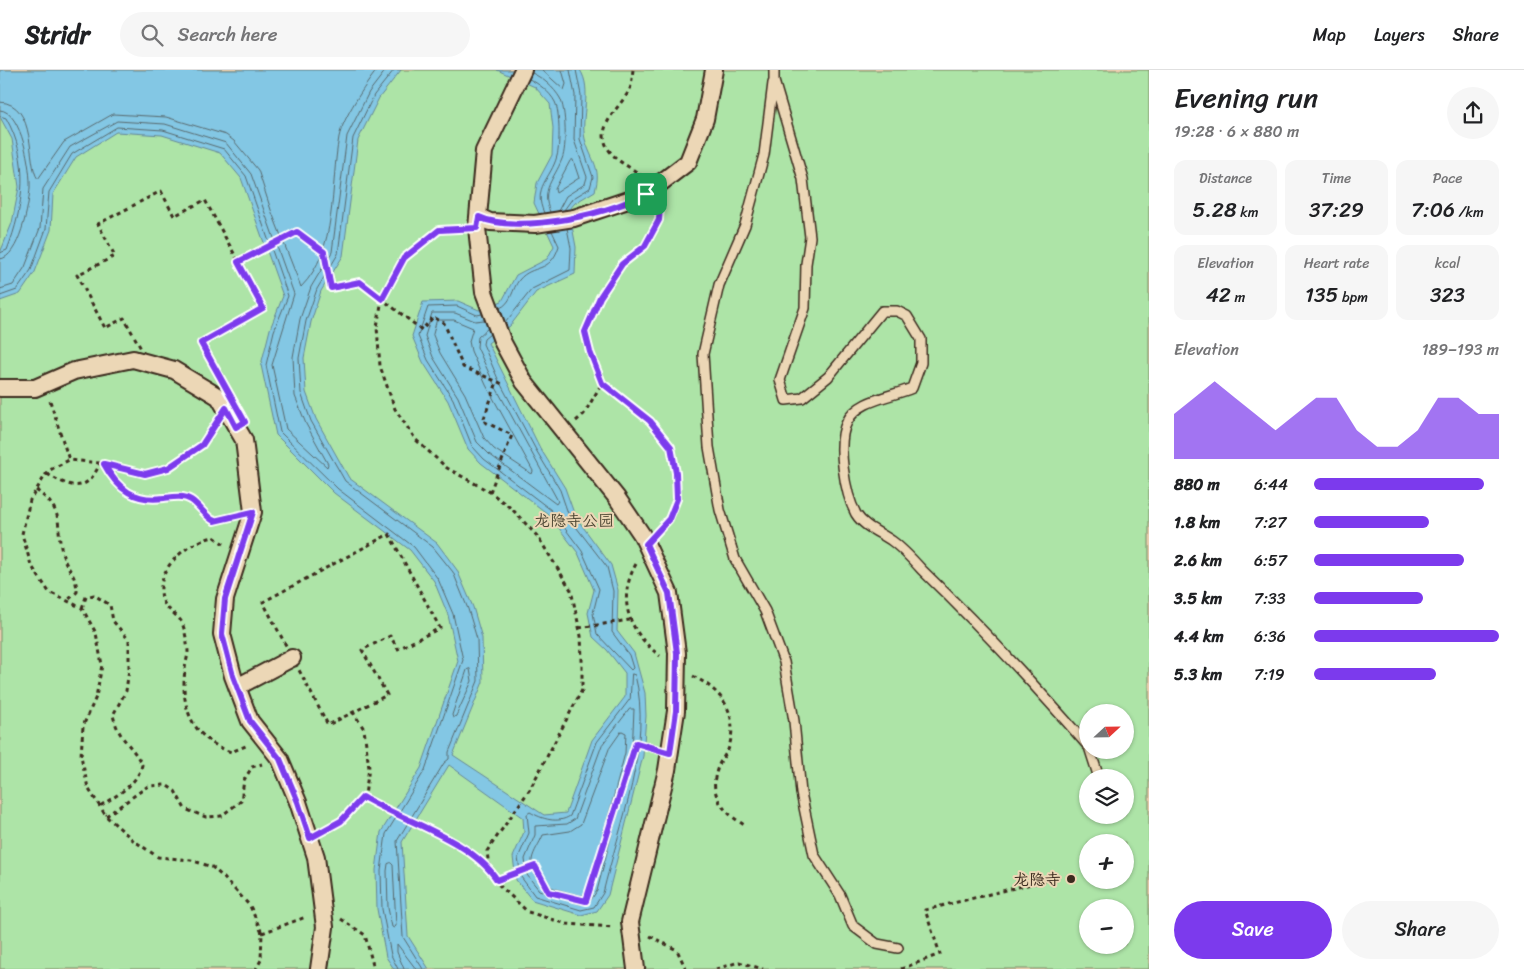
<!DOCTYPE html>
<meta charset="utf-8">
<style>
:root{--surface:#fff;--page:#f6f6f6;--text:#202124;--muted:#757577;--line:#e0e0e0;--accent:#7c3aed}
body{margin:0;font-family:Sriracha,"LXGW WenKai TC",sans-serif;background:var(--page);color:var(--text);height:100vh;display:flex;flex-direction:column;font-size:19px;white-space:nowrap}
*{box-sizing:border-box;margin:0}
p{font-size:16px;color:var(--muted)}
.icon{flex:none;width:28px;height:28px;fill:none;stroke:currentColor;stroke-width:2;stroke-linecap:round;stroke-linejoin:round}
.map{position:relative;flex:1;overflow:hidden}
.drawer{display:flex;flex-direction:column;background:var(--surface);width:375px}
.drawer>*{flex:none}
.needle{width:32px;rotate:68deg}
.fabs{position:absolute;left:1079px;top:634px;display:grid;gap:10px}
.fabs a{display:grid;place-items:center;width:55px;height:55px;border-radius:50%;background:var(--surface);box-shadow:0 1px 4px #0004;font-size:25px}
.pin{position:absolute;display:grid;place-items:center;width:42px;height:42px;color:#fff;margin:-21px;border-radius:10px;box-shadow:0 2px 8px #0006}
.round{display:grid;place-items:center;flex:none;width:52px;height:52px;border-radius:26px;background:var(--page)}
.head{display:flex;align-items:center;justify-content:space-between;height:85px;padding:0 25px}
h1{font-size:28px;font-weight:600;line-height:38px}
.figures{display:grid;grid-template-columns:repeat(3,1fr);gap:8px;height:85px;padding:5px 25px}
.figures div{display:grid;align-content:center;border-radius:12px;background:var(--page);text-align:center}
.figures b{font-size:21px;font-weight:600}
.figures small{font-size:14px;font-weight:400}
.figures p{font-size:14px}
.chart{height:140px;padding:10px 25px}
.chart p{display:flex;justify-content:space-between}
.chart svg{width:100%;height:90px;margin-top:5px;fill:var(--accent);opacity:.7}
.action{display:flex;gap:10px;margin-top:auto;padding:10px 25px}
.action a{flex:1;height:58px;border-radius:30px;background:var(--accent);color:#fff;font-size:20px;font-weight:600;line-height:58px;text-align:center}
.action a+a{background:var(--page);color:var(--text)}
ul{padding:0 25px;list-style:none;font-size:16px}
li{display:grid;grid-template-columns:80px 60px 1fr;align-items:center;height:38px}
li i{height:12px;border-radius:6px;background:var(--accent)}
header{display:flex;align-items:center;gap:30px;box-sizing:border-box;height:70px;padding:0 25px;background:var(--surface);border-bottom:1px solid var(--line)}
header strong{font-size:24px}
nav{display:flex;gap:28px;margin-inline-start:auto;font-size:18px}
.search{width:350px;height:45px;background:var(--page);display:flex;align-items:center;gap:12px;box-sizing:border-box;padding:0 18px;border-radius:28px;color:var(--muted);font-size:19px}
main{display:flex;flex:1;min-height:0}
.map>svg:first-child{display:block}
.green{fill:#ade4a7;stroke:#748762;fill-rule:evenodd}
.water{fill:#83c7e4;stroke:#668895}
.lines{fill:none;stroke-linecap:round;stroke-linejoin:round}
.shore{stroke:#58696d;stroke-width:1}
.lane-casing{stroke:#3b2a1e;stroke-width:12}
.street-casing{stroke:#3b2a1e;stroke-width:20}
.path{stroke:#3b2a1e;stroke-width:3;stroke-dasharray:4 4;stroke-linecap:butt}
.lane{stroke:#ecd7b6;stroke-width:9}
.street{stroke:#ecd7b6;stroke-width:16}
.route-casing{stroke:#fff;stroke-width:10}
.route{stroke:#7c3aed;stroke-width:6}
.poi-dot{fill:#3b2a1e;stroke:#ecd7b6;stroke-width:2}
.labels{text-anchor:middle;stroke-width:4;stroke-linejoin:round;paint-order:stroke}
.park-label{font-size:16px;fill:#4c4633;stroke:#ecd7b6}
.poi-label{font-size:16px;fill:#3b2a1e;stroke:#ecd7b6;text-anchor:end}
</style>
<header>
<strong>Stridr</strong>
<div class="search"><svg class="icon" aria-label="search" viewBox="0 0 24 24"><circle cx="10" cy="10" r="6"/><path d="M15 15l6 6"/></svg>Search here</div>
<nav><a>Map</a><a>Layers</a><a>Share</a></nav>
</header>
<main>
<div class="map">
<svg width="1149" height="899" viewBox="0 0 1149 899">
<rect width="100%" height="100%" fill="#ecd0b2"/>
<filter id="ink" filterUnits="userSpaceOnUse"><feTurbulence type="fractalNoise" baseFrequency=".02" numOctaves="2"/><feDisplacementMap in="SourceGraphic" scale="10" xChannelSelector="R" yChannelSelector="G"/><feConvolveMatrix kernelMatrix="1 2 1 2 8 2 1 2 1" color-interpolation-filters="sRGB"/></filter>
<g filter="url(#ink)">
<path class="green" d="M0,0H1149V899H0ZM1088,642H1125V680H1088ZM1088,708H1125V745H1088ZM1088,772H1125V810H1088ZM1088,838H1125V875H1088Z"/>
<path class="water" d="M0,0H401L379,28L358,70L343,186L321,221L311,252L304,288L306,322L316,349L349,408L437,473L457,500L473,537L482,568L483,612L453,685L544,745L566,743L592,670L625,627V603L607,580L593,567L588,543L594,520L578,483L548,444L481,393L468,379L448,331L423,292L412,266L423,232L458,231L479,240L502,231L516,205L547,189L554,176L534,133L537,113L552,85L553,58L550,34L535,17L497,0H580C593,20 580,47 585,69C591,91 602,97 595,121L575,133L569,140L576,177L575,204L536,222L510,256L488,273L540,378L565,418L575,446L611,495L618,520L617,561L634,583L645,623L646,646L643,686L608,825L597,841L581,845L532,830L516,810L513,787L524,762L523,748L449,695L402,772L408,866L429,899H394L386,887L377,839L376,800L381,762L421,698L458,591L448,545L434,511L410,480L334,423L276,365L261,295L270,259L283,226L241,108L220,83L162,65L116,62L76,87L53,124L51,160L35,202L20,224L0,231V183L12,153L19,117L12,69L0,47Z"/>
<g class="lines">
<path class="shore" d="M394,0L374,25L353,68L338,184L317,219L306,251L299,288L301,323L311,351L345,411L433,477L453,502L468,539L477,569L478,611L449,682V689L444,693L397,771L403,867L423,899
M542,0L564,20L566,14L562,0
M532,3C543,8 554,18 560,28C566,39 567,78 562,89C554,110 540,119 550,142
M529,9C538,13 550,22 555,32C560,42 560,75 557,86C551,109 532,117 544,143
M0,32C38,34 26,94 38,109L64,72L113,44L166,47L226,65L234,71L258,100L271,140L301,217C338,180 330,116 339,67C343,48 365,15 377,0
M0,40C22,41 31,100 30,118C29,135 19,188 0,189
M0,46L6,48C30,90 24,137 7,180L0,183
M573,90L579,108L556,123L555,119L570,91Z
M564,140L572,129L590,118L593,107L580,69L581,25L576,0
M558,141L566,126L585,114L587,107L574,70L575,25L570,0
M0,219L13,215L25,197L40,158L43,119L70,77L117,51L165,54L226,73L251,104L294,224L272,295L286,359L327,397L328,394L306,354L295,326L293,287L300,249L311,217L332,182L347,66L369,22L386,0
M0,226L17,220L31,200L46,159L49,122L72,84L117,57L163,60L224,79L246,106L288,226L274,261L266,295L280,362L338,419L414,477L438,509L453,544L463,590L425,700L386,764L381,801L382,839L391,885L398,899
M500,238C512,233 512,219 519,210C533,193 550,205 559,176L552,161
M482,244L477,245L457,236L428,237L418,266L428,290L453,329L472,376L484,389L551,440L582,481L599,519L593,543L597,564L631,600L633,598L629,585L612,562L613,521L607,497L570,449L560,420L536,380L498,309L483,274L484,269L490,264
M437,250H454L473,258L469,271L471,281L486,315L533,401L532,404L494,379L484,368L465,324L440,283L433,265Z
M484,250L475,251L455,243H432L425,266L433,287L458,327L477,372L489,384L556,434L558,431L493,312L477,277L478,267L488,258
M505,253L532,219L570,200L571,178L567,158
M470,599L472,611L456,646L453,648L452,645L467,600Z
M632,604L635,605C653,673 619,756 603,823L594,837L581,840L535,826L521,807L518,788L529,763L527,744L530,742C542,749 558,754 570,746L597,672L630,629Z
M630,639H634L632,684L597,821L590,831L581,834L539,820L527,805L525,789L535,765V756L567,754L575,749L602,675Z
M622,661L626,663L625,683L590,818L585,824L581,826C563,821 530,816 532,790C533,782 540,773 543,765L570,761L581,754L609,679Z
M391,793L393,795L396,856L394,858L392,857L388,838L387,801L388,794Z
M404,899L397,882V874L416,899"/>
<g class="lane-casing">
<path id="lane" d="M774,0V11L803,109L810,167L806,194L805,238L780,310L786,330L802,328L828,307L882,241H897L907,246L921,269V293L912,318C891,327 857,330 847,352C836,373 845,424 856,444C864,457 881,463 892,471C903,479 913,490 922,500C980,556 1035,615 1088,676
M773,13L764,85L745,155L719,215L703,284L709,377L720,440L735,489L765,541L784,592L794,651L801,723L814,785L840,825L853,856L877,874L898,878
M1090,680L1099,708
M1110,745V746"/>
</g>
<g class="street-casing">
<path id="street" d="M523,0L484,81L477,158L484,222L503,273L524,312L617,428L642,465L669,523L677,583L676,641L667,700L630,852L636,899
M479,147L490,152L535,154L574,148L646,124L688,92L705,49L714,0
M0,318H35L74,301L133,289L174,300L219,327L244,370L253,442L225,529L222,564L233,606L250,651L280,689L298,732L316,787L325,857L319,899
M237,617L292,588"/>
</g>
<path class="path" d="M633,0C632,6 632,14 630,19C620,39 588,60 614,86C622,95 634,98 642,107
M161,121L174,146L205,130L263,237L201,273L245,352L236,357L219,327L174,300L149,293L124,248L105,258L77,205L115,186L98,154Z
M461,159L439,160L404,189L382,229L377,257L380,296L395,339L416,370L447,398L490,422L512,439L538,467L571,520L581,566L582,589V620L530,719L487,781L489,798L499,815L528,842L567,854L614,857
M238,192L297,162L324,182L331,218L360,212L422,260L433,247L444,253L463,297L505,315
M50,331L69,390
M576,351L584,344L602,313
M216,354L201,375L168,398L145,404L100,393L69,390L48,401L30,430L22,464L31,495L49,522L82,538L96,563L102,595L96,627L83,656L81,686L88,718L106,746L133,770L158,787L191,790L212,797L224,808L250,836L262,863L261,890L256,899
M104,394C118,420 135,432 165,428C173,427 183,425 191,430C200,436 205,446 214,451L233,447
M47,404C71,418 87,424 100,393
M36,420C66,442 55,452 62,482C65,498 77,504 77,522L67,531
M490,422L512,365L483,351L497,312
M659,460L669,449L677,429V403L671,377L650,351L602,313L590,282L585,262L600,227L622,194L645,176L659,150V136
M389,464L440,558L398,579L390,566L362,580L387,625L328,655L263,532Z
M224,474L214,467C187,472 152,500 163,531C166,539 176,544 181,551C185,558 187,573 188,581C188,587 185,594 185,600C180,638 193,669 231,682L248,675
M636,494C616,530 629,562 660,586
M82,538L86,527L94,525L110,535L113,551L129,570V599L126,621L113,645C119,671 132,674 142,695C137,715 117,725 100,736
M579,558L629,550
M693,606C722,621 739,643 729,677C727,684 720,690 718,697C707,725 724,743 746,756
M363,727L459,776L489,798
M106,746L148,716L166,715L175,721L185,739L206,747L221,746L241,731L244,710L252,697L262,694
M326,759L341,751L365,725L369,698L364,659L353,642
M497,810L535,796L549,822L586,831L636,673L653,678
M341,849L365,865L374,899
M262,863L306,847
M650,866L677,880L686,899
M716,899L739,892L763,899
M901,899L940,884L925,840L1055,808"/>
<use href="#lane" class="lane"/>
<use href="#street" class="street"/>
</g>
</g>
<g class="lines" filter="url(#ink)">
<g class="route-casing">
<path id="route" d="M652,119L660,136L659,150L645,176L622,194L600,227L585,262L590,282L602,313L650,351L671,377L676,403L677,429L669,449L646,474L669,523L677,583L676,641L670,683L636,673L586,831L549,822L535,796L497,810C472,770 403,751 363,727L341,751L310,768L298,732L280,689L250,651L233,606L222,564L225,529L253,442L214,451C205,446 200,436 191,430C183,425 173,427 164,428C135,432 118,420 104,394L145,404L168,398L202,375L226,338L236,357L245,352L201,273L263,238L238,192L297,162L324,182L331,218L360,212L382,229L404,188L439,160L477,158L479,147C516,165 619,144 652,119Z"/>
</g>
<use href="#route" class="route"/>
</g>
<circle class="poi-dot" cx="1071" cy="809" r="5"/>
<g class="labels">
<g class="park-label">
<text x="574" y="456">龙隐寺公园</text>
</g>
<g class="poi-label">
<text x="1061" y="815">龙隐寺</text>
</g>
</g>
</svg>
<div class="fabs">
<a><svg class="needle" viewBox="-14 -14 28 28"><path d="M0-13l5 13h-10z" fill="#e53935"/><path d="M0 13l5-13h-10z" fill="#757577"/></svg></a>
<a><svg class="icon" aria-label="layers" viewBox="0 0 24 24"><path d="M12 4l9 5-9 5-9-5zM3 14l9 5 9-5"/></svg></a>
<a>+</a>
<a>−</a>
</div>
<div class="pin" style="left:646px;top:124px;background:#1e9e55"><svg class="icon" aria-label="arrive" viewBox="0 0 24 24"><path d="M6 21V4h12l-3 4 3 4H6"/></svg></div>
</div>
<section class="drawer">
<div class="head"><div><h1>Evening run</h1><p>19:28 · 6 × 880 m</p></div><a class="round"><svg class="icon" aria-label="share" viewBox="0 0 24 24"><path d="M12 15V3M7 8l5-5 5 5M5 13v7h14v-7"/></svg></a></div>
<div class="figures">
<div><p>Distance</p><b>5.28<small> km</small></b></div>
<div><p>Time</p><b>37:29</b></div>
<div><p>Pace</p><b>7:06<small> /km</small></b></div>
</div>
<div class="figures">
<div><p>Elevation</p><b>42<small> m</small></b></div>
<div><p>Heart rate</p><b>135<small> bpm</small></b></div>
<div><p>kcal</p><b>323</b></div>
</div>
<div class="chart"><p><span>Elevation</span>189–193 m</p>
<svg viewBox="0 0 160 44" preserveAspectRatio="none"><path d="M0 44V22L10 14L20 6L30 14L40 22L50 30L60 22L70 14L80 14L90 30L100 38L110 38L120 30L130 14L140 14L150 22L160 22V44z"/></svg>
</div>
<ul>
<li><b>880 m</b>6:44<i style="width:92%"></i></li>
<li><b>1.8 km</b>7:27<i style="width:62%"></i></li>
<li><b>2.6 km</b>6:57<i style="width:81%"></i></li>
<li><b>3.5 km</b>7:33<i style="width:59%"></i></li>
<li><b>4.4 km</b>6:36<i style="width:100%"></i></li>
<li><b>5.3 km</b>7:19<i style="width:66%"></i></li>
</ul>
<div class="action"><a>Save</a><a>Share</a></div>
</section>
</main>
